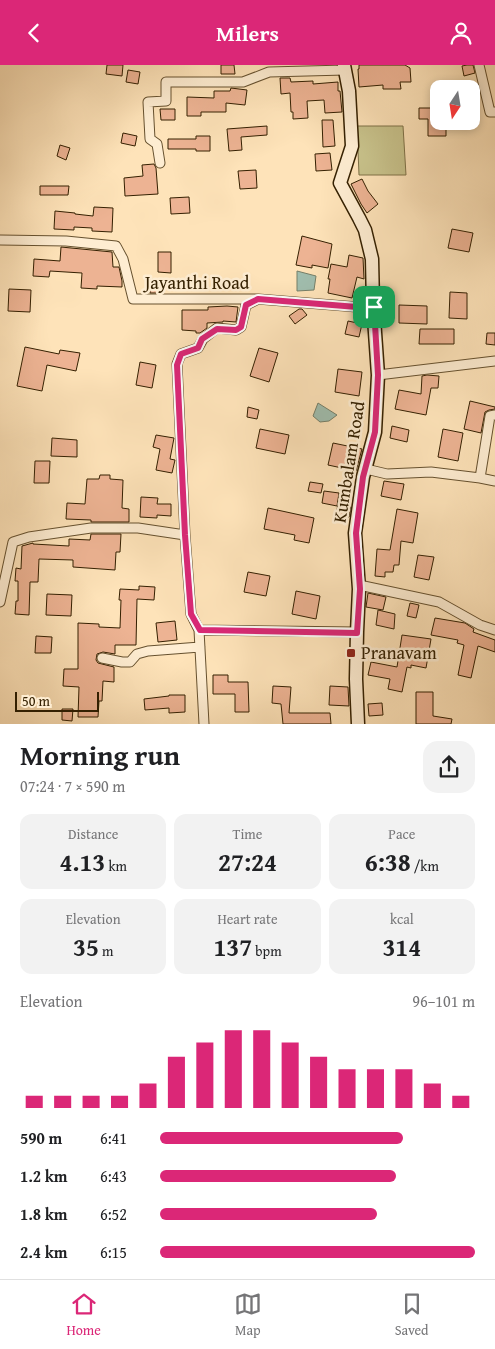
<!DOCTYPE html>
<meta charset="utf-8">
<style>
:root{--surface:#fff;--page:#f2f2f2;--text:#202124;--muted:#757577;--line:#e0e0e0;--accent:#db2777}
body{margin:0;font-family:"Gentium Book Plus",serif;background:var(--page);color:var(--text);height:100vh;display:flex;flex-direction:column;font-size:19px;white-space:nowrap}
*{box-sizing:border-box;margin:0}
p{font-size:16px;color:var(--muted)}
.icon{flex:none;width:28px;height:28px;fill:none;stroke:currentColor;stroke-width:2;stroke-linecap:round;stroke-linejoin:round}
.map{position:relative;height:659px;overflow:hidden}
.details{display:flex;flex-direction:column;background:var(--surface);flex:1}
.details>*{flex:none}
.needle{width:32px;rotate:192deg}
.controls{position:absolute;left:430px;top:15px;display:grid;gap:10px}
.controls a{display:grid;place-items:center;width:50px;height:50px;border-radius:10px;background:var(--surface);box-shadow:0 2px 8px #0003;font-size:25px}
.scale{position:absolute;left:15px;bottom:12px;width:84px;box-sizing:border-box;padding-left:5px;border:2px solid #342001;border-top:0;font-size:14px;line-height:18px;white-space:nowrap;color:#342001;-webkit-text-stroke:4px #feedd2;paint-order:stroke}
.pin{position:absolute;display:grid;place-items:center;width:42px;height:42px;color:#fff;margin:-21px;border-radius:10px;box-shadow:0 2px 8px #0006}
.round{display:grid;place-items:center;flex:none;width:52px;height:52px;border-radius:15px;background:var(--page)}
.head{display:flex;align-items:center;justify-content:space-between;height:85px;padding:0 20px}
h1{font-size:28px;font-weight:800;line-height:38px}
.metrics{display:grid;grid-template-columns:repeat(3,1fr);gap:8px;height:85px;padding:5px 20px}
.metrics div{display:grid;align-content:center;border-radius:12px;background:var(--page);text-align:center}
.metrics b{font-size:25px;font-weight:800}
.metrics small{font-size:14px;font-weight:400}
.metrics p{font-size:14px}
.chart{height:140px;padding:10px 20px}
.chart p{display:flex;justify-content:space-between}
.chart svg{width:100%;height:90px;margin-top:5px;stroke:var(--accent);stroke-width:6}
ul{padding:0 20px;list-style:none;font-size:16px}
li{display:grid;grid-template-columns:80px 60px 1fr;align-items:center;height:38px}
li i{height:12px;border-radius:6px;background:var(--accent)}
header{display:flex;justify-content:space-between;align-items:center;height:65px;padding:0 20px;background:var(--accent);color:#fff;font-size:22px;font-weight:800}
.dock{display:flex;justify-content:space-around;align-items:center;height:70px;border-top:1px solid var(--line);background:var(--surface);font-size:14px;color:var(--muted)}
.dock a{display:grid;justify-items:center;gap:2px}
.dock .active{color:var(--accent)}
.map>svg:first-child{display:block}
.green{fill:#c7c18a;stroke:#7e7046}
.water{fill:#a0beaf;stroke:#757f69}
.building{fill:#edb393;stroke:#342001}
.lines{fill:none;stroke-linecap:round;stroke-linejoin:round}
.street-casing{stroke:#66512f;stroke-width:11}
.secondary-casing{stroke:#342001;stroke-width:15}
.street{stroke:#feedd2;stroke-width:9}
.secondary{stroke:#feedd2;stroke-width:12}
.route-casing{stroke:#fff;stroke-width:10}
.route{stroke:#db2777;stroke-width:6}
.poi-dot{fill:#8f2418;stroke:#feedd2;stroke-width:2}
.labels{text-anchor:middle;stroke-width:5;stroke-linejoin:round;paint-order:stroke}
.street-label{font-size:18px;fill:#342001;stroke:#feedd2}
.poi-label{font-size:18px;fill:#342001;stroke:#feedd2;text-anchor:start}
</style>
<header><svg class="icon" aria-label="back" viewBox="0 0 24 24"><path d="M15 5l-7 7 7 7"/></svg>Milers<svg class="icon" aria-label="person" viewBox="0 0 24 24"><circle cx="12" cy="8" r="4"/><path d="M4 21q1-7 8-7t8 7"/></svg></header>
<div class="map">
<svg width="495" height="659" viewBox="0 0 495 659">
<rect width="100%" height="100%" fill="#fee3b9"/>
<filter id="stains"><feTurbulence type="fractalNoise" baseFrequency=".004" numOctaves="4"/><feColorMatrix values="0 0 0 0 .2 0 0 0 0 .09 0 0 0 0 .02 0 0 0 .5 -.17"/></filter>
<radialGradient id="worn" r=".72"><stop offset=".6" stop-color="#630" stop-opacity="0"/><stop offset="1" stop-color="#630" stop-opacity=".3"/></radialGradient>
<path class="green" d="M357,61H403L406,110H359Z"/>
<path class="water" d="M297,206L316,211L314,225L297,226Z
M318,338L337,350L329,356L320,357L313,351Z"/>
<path class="building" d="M107,0H123L122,11L106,9Z
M221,0H234L235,9H221Z
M359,0H405L410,3L411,17H400L401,24H383V20L359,22L358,4H359Z
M467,0H473L475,8L464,11L462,1Z
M128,5L140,7L138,19L126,17Z
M280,13H290L291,17L313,16V19L338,17V26H340L342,47L325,48L324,35L307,36L308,53L293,54V47H291L290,28L281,29Z
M231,23L247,25L245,40L226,38V47H201V51H187V32L214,33V26H230Z
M419,43H439V56H446V71H428V54H419Z
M160,44H175V55H161Z
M322,55H333L335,81L323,82Z
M267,61V70L241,72L242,85L229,86L227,64Z
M123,68L137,71L135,81L121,78Z
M196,71H210V86H196V84H168V74H196Z
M60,80L70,83L66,95L57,91Z
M330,88L332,105L316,106L315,89Z
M154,99L156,103L158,129L125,131L124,113L143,111L142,100Z
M256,105L257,123L240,124L238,106Z
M362,114L368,126L378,139L367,148L361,139L351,119Z
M40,121H69L68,130H40Z
M189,132L190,148L171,149L170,133Z
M94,142L113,143L112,167L92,166V163L74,162V165L54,164L55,146L75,148V149L93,151Z
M452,164L473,168L469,187L448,183Z
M302,171L332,179L328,203L312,200V203L296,200Z
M61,182L112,187L113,202H119L122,216V222L97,221V224L81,223L82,208L50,206L49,212L33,211L34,194L60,196Z
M158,187H171V208L158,207Z
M349,190L363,193L364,214L357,212L352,233L328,228L330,214H328L331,199L347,202Z
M150,214H161V228H150Z
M9,224L31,225L30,247L8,246Z
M450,227L467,228V254L449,253Z
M399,240L427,241V259L399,258Z
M227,241L238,242L236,257L223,256V257L207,258V263L200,268H196V266L182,265V245H208V242Z
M299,244H302L307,250L295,259L289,251Z
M348,256L362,259L359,272L345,269Z
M420,264H454V279H419Z
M487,268H495V280L486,279Z
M25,282L59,289L60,285L80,288L76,306L47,300L42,326L17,321Z
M259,283L278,288L269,317L250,311Z
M140,297L156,300L152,323L136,320Z
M338,304L362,307L359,331L335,327Z
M427,310L439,311L438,323H431L426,350L395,344L399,325L421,329L422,311Z
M470,336L495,342V344L489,345L485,347L481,368L464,364Z
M248,342L259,345L257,354L247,352Z
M392,361L409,365L407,377L390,373Z
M260,364L289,370L285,389L256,383Z
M443,364L463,368L458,396L438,392Z
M156,370L174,373L170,394L175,395L172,408L156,405L160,384L153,382Z
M52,373L77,375V392L51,391Z
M333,378L362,384L356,406L328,400Z
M35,396H50L49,418H34Z
M100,410H110V414L123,415L122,443L129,444V457H91V455L66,454L67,438L85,439L87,414H99Z
M384,416L404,419L401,435L381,431Z
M310,417L323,419L321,428L308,426Z
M324,426L339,428L337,441L322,438Z
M141,432L158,433L157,439H171V451L157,450V453L140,452Z
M338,439L351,442L349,452L336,450Z
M268,443L314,453L309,478L294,475L295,470L264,464Z
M397,444L418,448L413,478L401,476L399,500H394L393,507H385V512L375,511L377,484L390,485Z
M91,469H121L120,487H116L115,505L73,502V495L39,494L38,517H30L29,550L15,549L16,536H18V516H15L16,503L21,504L22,481L33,478V479L69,481V474L90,475Z
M418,490L434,492L429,515L414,512Z
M248,507L270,511L266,531L244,527Z
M139,521L155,522L154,535L137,534L136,580H115V589L103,587L97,589L96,595L98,598L114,602V617L103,616L102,636H99L98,652H78L79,622L63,621L64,604H78V558L99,559V562L120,563L121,535H119L120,524L139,525Z
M296,526L320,531L316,554L292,549Z
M368,528L386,532L383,545L366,542Z
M47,529L72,530L71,551L46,550Z
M410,538L419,540L416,553L407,551Z
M378,545L395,549L394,564L376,560Z
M435,553L465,558L474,564L473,567L495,575V587L478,581L471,613L458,610L464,580L457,578L458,575L431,570Z
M175,556L177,575L158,577L156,558Z
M402,570L431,574L426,603L411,600V603L407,602L402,627L388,624L390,614L368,610L371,597L397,602Z
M36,571L52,572L51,588H35Z
M213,610H228V617H248L249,647H235V629H213Z
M273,621L291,622L289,648H330L331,659H283L281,639L272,638Z
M330,621L348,622L349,641L329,640Z
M416,627H433V651L452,654L451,659H416Z
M169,630H185V647L169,648V643L145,645L144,634L169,631Z
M382,638L383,650L369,651L368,639Z
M62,644H73L72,656L62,655Z"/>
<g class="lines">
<g class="street-casing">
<path id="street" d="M479,0L490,47H495
M160,98L157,79L150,74L148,37L166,36V17H243L269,7L345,5
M0,175L66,176L116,181L123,194L133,234H258L357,242H374
M378,310L495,296
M366,404L387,409L431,407L480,413L490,351L495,350
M480,413L495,416
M185,470L177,299L181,289L198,283L203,274L217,263L236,265L241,262L246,240L256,235
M359,520L439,537L480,560L495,565
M0,537L13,477L29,472L91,463H138L185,470L191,549L199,565L357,567
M199,565L204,659
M102,593L122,597H130L137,589L148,586L200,582"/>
</g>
<g class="secondary-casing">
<path id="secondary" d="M344,0L349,26L352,81L340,118L359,153L365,165L372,194L373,239L378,310L375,367L363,412L355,468L359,524L357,567L356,614L358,659"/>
</g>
<use href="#street" class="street"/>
<use href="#secondary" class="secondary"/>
</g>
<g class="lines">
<g class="route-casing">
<path id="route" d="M258,234L357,242H374L378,310L375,367L363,412L356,468L360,524L357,568L200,565L191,549L185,470L177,300L181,289L198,283L202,274L217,264L236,265L241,262L246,240Z"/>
</g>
<use href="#route" class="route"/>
</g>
<rect class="poi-dot" x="346" y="583" width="10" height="10" rx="2.5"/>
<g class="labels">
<g class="street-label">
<text x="197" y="224">Jayanthi Road</text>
<text transform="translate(349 397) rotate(-81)" y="6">Kumbalam Road</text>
</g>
<g class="poi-label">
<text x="361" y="594">Pranavam</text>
</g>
</g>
<rect width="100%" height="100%" filter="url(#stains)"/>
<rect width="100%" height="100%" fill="url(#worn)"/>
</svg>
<div class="controls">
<a><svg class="needle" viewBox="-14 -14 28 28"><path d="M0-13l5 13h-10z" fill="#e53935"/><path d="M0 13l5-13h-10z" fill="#757577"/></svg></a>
</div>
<div class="scale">50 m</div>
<div class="pin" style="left:374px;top:242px;background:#1e9e55"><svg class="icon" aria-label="arrive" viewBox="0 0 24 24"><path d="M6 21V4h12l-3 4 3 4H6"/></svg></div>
</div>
<section class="details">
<div class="head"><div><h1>Morning run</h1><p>07:24 · 7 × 590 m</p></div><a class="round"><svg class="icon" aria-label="share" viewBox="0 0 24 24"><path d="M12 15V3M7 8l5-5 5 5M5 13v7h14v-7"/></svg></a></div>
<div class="metrics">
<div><p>Distance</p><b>4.13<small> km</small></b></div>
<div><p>Time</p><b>27:24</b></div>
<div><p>Pace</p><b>6:38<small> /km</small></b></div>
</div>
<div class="metrics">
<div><p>Elevation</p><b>35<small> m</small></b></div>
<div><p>Heart rate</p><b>137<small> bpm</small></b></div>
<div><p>kcal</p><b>314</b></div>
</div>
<div class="chart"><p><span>Elevation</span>96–101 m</p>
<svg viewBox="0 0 160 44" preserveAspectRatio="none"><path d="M5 44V38M15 44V38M25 44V38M35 44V38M45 44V32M55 44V19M65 44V12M75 44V6M85 44V6M95 44V12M105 44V19M115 44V25M125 44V25M135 44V25M145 44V32M155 44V38"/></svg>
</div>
<ul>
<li><b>590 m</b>6:41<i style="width:77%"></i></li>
<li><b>1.2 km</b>6:43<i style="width:75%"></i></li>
<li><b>1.8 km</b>6:52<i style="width:69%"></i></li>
<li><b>2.4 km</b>6:15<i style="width:100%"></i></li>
</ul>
</section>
<nav class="dock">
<a class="active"><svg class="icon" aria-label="home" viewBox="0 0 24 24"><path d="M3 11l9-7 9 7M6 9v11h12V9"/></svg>Home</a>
<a><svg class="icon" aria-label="map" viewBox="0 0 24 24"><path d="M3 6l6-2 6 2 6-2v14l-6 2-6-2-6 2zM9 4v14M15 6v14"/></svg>Map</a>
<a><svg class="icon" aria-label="saved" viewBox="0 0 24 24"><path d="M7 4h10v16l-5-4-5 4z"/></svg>Saved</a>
</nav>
